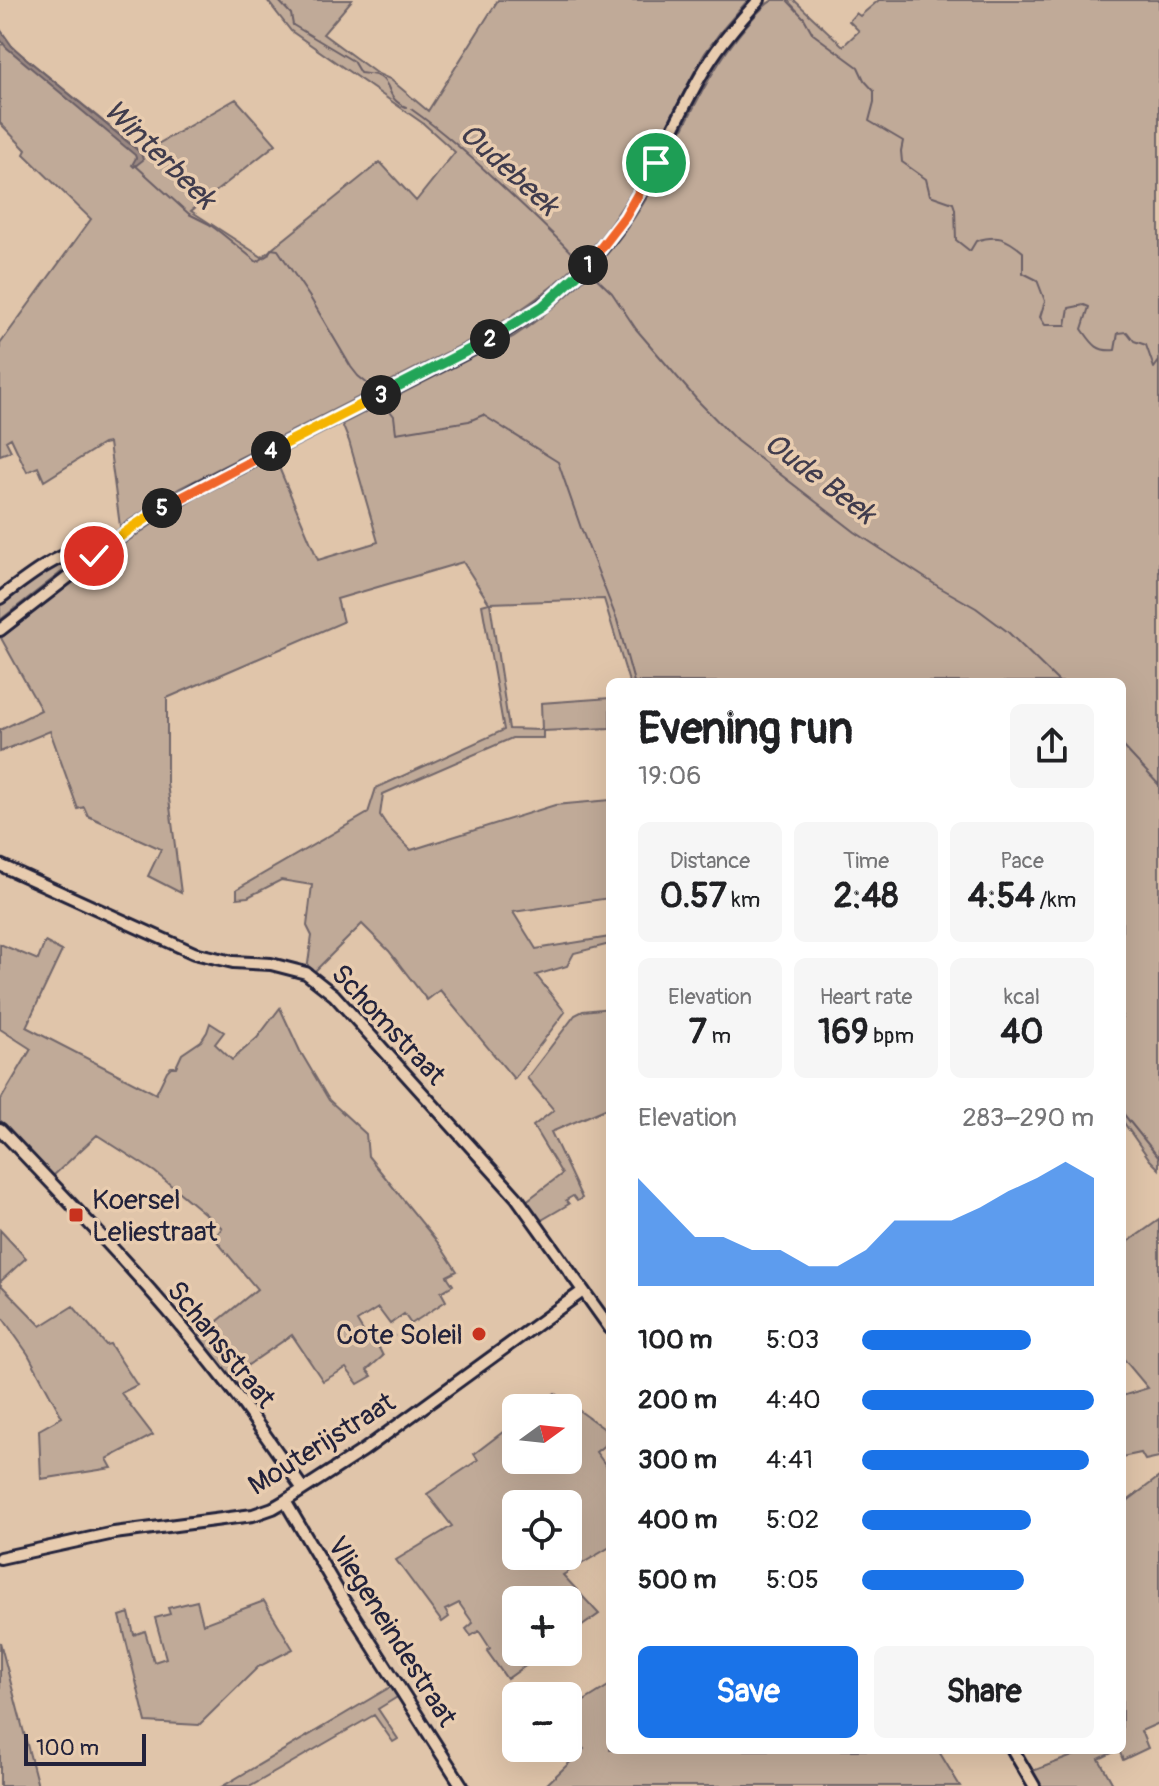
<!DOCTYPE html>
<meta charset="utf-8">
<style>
:root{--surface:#fff;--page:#f6f6f6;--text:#202124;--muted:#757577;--accent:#1a73e8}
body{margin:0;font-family:Pangolin,sans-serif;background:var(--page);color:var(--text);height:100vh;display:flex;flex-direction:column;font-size:30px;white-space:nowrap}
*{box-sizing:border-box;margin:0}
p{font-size:26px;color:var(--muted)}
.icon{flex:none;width:44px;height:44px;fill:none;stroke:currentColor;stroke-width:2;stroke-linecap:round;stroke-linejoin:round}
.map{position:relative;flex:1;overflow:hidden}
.side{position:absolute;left:606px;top:678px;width:520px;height:1076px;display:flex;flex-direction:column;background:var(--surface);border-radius:12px;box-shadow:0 8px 32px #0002}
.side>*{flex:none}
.needle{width:52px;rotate:75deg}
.tools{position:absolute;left:502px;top:1394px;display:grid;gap:16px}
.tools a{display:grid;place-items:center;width:80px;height:80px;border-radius:12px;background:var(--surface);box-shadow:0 8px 32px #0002;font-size:40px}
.scale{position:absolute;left:24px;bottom:20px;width:122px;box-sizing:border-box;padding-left:8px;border:4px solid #22223b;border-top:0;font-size:22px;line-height:28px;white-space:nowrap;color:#22223b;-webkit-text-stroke:6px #e8ccaf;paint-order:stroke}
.pin{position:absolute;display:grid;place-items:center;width:68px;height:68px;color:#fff;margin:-34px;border:4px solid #fff;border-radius:50%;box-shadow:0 2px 8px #0007}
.km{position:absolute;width:40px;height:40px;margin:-20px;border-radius:50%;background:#222;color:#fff;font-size:22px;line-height:40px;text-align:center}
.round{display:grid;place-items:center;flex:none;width:84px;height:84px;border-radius:12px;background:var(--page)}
.head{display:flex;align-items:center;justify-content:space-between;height:136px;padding:0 32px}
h1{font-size:44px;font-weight:800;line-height:60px}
.metrics{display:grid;grid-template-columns:repeat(3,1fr);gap:12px;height:136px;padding:8px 32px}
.metrics div{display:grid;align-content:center;border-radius:12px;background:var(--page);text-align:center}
.metrics b{font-size:34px;font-weight:800}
.metrics small{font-size:22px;font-weight:400}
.metrics p{font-size:22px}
.chart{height:224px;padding:16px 32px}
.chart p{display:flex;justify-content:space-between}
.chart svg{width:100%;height:144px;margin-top:8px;fill:var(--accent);opacity:.7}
.primary-button{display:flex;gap:16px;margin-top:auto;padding:16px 32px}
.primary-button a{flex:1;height:92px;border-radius:12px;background:var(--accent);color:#fff;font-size:32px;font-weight:800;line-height:92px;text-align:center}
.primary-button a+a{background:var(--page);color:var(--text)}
ul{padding:0 32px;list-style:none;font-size:26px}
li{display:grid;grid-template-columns:128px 96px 1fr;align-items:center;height:60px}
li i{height:20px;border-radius:10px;background:var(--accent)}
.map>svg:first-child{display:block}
.green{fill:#c0aa98;stroke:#71666a;stroke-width:2;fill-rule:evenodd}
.water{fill:#9a8882;stroke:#6a5f66;stroke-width:2}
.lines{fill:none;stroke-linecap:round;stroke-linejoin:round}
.stream{stroke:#6a5f66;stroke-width:2}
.minor-casing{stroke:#22223b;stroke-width:16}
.minor{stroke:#e8ccaf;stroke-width:10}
.split-1-casing{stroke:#fff;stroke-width:16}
.split-2-casing{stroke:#fff;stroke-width:16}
.split-3-casing{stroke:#fff;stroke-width:16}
.split-4-casing{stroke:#fff;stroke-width:16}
.split-5-casing{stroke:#fff;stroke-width:16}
.split-6-casing{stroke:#fff;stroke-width:16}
.split-1{stroke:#f0652b;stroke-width:10}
.split-2{stroke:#22a559;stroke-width:10}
.split-3{stroke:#22a559;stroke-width:10}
.split-4{stroke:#f5b400;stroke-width:10}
.split-5{stroke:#f0652b;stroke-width:10}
.split-6{stroke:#f5b400;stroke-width:10}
.poi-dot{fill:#c8321e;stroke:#e8ccaf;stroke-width:3}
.labels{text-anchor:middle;stroke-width:7;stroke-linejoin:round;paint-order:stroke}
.street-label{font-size:28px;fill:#22223b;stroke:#e8ccaf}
.poi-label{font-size:28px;fill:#22223b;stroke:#e8ccaf;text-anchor:start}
.water-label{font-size:30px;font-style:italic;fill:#403c4d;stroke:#e8ccaf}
</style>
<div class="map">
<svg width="1159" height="1786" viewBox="0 0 1159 1786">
<rect width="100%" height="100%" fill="#e0c5aa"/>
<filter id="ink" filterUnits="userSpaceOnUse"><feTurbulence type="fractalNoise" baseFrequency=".0125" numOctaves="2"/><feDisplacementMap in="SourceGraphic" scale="16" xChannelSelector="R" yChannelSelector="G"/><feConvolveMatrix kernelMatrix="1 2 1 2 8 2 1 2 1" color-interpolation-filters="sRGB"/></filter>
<g filter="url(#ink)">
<path class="green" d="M267,0H352L323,34L376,73L390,79L428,111L498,0H748L721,31L705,53C666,120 639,196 587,253C557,287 519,312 481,335L180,488L120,526L109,443L103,444L44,481L38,467L27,472L11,438L6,441L11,451L0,455V344L91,219L24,154L26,150L0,123V46L6,42L142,153L236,99L276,144L191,211L262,257L380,162L416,201L455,152L424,124L291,31Z
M773,0H794L843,46L859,31L849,21L856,13L860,16L879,0H1159V1169L1150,1160L1122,1120V682H629L604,599L490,603L509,729L542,730L541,703L610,698V728L543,731V738H512L383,794L380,815L388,827L411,850L555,805L610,800V898L513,912L536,949L610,937V944L574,953L567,966L536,975L565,1012L514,1079L440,990L427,1000L389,951L362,924L313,973L307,970L312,936L307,926L312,885L281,880L248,897L237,898V889L368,813L376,788L504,730L482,605L489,603L463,562L337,599L343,622L167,698V783L181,893L148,876L161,849L88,816L84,807L78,809L50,731L0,752V730L41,710L1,638L115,550L151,525L198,497L275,458L318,560L378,542L349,441L342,424L513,337C566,302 610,258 643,204C679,145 701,78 747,25C755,16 762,6 773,0Z
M75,554L82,556L0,620V601L19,587Z
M45,942L62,951L26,1027L156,1094L167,1071L171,1067H176L182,1054L201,1041L207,1032L210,1023L224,1032L215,1044L232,1060L257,1038L280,1008L300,1051L329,1100L366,1134L368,1156L439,1244L457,1271L447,1276L453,1285L441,1292L446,1301L411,1324L404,1314L390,1324L378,1308L357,1321L370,1343L390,1332L394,1336L379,1348L383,1356L367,1370L372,1376L358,1384L346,1368L323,1381L292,1335L229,1378L196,1339L257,1289L214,1238L222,1228L155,1172L97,1135L52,1177L0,1120V1101L31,1049L0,1029V944L38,960Z
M610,1008V1107L551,1132L582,1198L577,1201L573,1196L566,1200L569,1204L540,1221L525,1202L562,1174L533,1126L554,1110L527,1078L575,1015L583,1011Z
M1159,1220V1457L1145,1460L1141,1453L1122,1457V1396L1148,1388L1122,1357V1246Z
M0,1230L26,1258L0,1282Z
M0,1284L41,1326L73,1306L106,1345L110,1344L137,1385L121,1393L153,1435L107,1459L112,1468L41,1479L39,1430L62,1417L28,1354L0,1314Z
M555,1393L610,1433V1441L596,1452L610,1471V1547L563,1575L599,1614L568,1636V1600H516V1652H545L507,1679L487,1651L490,1648L479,1631L471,1636L466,1629L473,1623L459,1603L445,1610L449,1617L442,1622L396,1560L452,1526L427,1494L478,1460L474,1454L516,1422V1460H568V1408H535ZM568,1504V1556H516V1504Z
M1159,1477V1723L1141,1731L1148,1748L1123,1760L1119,1750H1122V1505Z
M197,1601L203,1624L264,1601L293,1649L258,1667L199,1725L146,1722L120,1616L129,1613L134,1635L145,1631L154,1662L166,1658L155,1618L170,1614L168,1608Z
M0,1642L38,1786H0Z
M610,1685V1750H938L960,1786H545L584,1749L568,1735V1711Z
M392,1686L399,1696L378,1709L398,1739L393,1742L374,1715L251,1786H223Z
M1074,1750H1118L1099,1759L1114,1786H1038L1030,1772L1075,1755Z"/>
<path class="water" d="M0,29L12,46L22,55L141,153L143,160L134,167L132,165L136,158L135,155L6,47L0,39Z"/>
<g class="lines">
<path class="stream" d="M278,0L291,14L293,25L353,61L360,73C367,74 375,74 380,77C393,85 385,98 406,107
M787,0L804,18L813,34L858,67L864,80L874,91V102L869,121L903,141L901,151L902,162L926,179L930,195L953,203L955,209L956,240L970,251L976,241C998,234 1006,238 1023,252V273L1037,280L1045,301L1040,317L1045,325H1066L1069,308L1084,305L1089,307L1082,329C1092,343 1096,352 1115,350L1118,333L1127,332L1134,341L1146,345L1154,368L1159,361
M411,109C444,132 473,159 502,186C528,210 554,234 578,260
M135,165L189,214L209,224L221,233L257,262L268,255L271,249L278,250L311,299L351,367L358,376L374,389
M589,271L612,293L636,329L697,400L737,441L855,532L939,587L976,608L1008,632L1059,682
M383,402L394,416L396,433L469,421L483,415L558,462L581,528L617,620L634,682
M1122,745L1159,785
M1122,1112L1159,1158"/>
<g class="minor-casing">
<path id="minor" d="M0,598C25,579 55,555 86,548L94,556
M0,630L133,527L196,489L492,339C545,308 591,269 625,217C657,169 677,115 706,67C721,42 740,21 759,0
M0,865L194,953L233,962L271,964L306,973L334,995L517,1198L610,1328
M0,1129C77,1210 156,1291 224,1379C252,1415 277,1452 303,1489
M285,1501L341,1596L462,1786
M0,1558L114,1533L253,1515L273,1508L285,1501L364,1450L583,1291
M1013,1750L1034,1786"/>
</g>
<use href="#minor" class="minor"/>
</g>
</g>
<g class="lines" filter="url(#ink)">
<g class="split-1-casing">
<path id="split-1" d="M588,265L625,217L656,163"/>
</g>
<g class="split-2-casing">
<path id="split-2" d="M490,339L543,306L588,265"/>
</g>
<g class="split-3-casing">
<path id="split-3" d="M381,395L490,339"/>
</g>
<g class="split-4-casing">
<path id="split-4" d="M271,451L381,395"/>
</g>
<g class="split-5-casing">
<path id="split-5" d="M162,508L271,451"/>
</g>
<g class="split-6-casing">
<path id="split-6" d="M94,556L133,527L162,508"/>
</g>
<use href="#split-1" class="split-1"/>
<use href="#split-2" class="split-2"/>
<use href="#split-3" class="split-3"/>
<use href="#split-4" class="split-4"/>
<use href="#split-5" class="split-5"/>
<use href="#split-6" class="split-6"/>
</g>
<g class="poi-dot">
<rect x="68" y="1207" width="16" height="16" rx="4"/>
<circle cx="479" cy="1334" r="8"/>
</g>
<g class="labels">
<g class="street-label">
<text transform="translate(389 1024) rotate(47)" y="10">Schomstraat</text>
<text transform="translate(222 1344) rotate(51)" y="10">Schansstraat</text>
<text transform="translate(321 1443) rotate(-32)" y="10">Mouterijstraat</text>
<text transform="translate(393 1631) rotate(58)" y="10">Vliegeneindestraat</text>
</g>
<g class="poi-label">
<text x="92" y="1209">Koersel<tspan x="92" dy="32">Leliestraat</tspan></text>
<text x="463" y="1344" text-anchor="end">Cote Soleil</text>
</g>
<g class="water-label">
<text transform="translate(160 154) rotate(44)" y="10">Winterbeek</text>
<text transform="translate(509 169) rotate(42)" y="10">Oudebeek</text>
<text transform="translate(820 478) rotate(37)" y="10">Oude Beek</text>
</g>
</g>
</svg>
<div class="tools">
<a><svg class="needle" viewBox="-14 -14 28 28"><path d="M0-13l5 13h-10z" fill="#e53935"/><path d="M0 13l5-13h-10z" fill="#757577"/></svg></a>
<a><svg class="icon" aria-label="locate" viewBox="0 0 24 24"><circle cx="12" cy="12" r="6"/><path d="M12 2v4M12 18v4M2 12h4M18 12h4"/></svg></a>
<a>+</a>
<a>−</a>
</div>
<div class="scale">100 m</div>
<div class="pin" style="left:656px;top:163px;background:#1e9e55"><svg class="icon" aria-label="arrive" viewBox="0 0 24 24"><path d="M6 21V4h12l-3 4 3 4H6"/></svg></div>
<div class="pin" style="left:94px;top:556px;background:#d93025"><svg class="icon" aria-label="check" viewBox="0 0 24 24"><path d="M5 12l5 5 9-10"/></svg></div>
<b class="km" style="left:588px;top:265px">1</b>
<b class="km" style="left:490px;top:339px">2</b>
<b class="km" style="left:381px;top:395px">3</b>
<b class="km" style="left:271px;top:451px">4</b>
<b class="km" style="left:162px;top:508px">5</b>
<section class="side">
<div class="head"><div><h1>Evening run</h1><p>19:06</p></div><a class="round"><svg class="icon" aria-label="share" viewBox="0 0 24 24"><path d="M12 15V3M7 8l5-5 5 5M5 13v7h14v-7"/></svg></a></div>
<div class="metrics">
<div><p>Distance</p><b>0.57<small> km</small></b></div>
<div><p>Time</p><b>2:48</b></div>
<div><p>Pace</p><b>4:54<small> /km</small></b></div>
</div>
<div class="metrics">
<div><p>Elevation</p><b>7<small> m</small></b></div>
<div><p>Heart rate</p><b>169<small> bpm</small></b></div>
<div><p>kcal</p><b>40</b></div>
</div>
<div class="chart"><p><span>Elevation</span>283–290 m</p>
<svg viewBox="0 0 160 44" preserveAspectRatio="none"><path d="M0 44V11L10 20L20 29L30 29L40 33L50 33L60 38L70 38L80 33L90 24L100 24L110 24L120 20L130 15L140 11L150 6L160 11V44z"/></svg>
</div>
<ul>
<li><b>100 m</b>5:03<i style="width:73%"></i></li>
<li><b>200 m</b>4:40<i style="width:100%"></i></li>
<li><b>300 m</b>4:41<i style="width:98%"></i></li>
<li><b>400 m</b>5:02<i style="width:73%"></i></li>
<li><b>500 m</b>5:05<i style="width:70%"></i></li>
</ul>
<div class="primary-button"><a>Save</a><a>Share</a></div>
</section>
</div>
